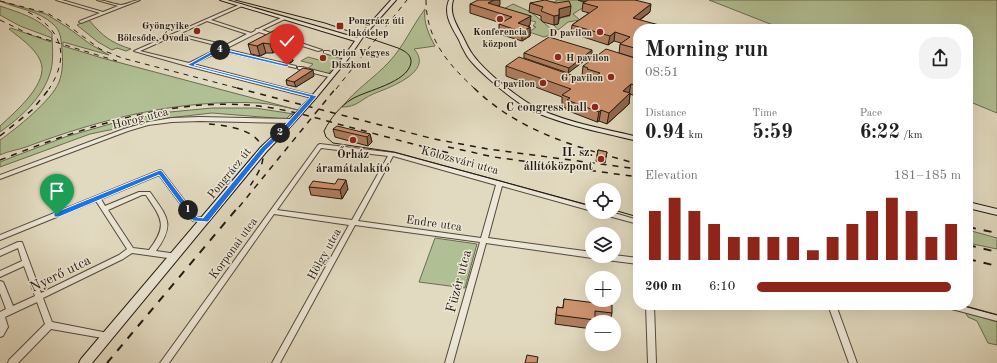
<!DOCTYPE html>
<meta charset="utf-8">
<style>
:root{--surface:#fff;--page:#f2f2f2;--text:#202124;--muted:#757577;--accent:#8f2418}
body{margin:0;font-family:"Old Standard TT",serif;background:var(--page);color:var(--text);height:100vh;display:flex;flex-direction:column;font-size:15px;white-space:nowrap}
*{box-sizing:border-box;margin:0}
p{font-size:13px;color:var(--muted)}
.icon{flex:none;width:22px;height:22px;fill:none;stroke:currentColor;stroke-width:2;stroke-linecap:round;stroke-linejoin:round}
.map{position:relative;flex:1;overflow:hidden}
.sheet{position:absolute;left:633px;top:24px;width:340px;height:286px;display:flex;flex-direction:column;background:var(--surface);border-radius:16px;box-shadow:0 4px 16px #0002}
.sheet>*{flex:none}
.fabs{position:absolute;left:585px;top:183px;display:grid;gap:8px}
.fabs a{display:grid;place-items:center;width:36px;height:36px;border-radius:50%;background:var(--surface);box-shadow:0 4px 16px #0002;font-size:20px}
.pin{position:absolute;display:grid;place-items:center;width:34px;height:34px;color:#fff;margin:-41px -17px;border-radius:50% 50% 50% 0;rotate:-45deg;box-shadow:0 0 4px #0007}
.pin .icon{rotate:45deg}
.km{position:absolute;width:20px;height:20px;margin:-10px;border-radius:50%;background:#222;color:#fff;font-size:11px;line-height:20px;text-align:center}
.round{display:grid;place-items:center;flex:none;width:42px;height:42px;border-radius:16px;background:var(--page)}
.overview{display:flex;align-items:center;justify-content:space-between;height:68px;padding:0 12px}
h1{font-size:22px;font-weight:700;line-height:30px}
.figures{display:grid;grid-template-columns:repeat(3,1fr);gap:6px;height:68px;padding:4px 12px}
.figures div{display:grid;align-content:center}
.figures b{font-size:20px;font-weight:700}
.figures small{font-size:11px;font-weight:400}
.figures p{font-size:11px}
.chart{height:112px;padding:8px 12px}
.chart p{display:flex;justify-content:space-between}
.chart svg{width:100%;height:72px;margin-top:4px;stroke:var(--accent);stroke-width:6}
ul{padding:0 12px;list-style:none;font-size:13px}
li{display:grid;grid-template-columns:64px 48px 1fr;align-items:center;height:30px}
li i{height:10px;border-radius:5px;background:var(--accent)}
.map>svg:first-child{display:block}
.green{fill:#b1c094;stroke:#6a6c52}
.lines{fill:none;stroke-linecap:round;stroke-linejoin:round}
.street-casing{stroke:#53493c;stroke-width:2}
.secondary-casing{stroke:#231910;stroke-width:2}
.street{fill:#ece7d6;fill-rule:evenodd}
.secondary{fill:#ece7d6;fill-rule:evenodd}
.tram{stroke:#231910;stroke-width:1}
.rail-far2{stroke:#231910;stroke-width:1;stroke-dasharray:5 5;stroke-linecap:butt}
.rail-far1{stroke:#231910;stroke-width:1.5;stroke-dasharray:6 6;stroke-linecap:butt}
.rail{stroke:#231910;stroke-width:2;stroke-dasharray:8 8;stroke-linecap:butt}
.wall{fill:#b27f60;stroke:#231910}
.shaded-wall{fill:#91684e;stroke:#231910}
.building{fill:#cf9470;stroke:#231910}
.route{fill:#1a73e8;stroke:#fff}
.poi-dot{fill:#8f2418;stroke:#ece7d6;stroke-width:1.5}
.labels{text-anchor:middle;stroke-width:3;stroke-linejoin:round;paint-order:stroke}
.far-poi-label{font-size:10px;font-weight:bold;fill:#231910;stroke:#ece7d6;text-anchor:end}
.poi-label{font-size:12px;font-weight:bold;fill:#231910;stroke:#ece7d6;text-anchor:end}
.street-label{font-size:12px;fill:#231910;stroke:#ece7d6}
.near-street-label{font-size:14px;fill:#231910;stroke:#ece7d6}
</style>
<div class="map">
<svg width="997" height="363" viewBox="0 0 997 363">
<rect width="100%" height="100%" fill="#e2dac0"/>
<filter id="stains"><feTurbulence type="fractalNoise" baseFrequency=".005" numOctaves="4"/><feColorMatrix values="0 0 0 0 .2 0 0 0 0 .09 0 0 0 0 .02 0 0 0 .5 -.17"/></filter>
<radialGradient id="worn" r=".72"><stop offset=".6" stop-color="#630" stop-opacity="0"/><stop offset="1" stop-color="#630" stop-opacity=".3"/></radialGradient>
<path class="green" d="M556,0H578L584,3V7L573,14L580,20L568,22L558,30L554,25L558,24L560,18L570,16L569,10L559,11L550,2H556Z
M709,0H997V113L968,101V29H783Z
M0,1L46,14L67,27L90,44L109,55L63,42V46L102,58L298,110C285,107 272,104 259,103C178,99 101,119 26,147C18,150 8,151 0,155V140C16,129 52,100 59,82C63,72 63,60 62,49C61,39 61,31 53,24C38,10 17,9 0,1Z
M513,4L531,12L556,33L544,37L529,32L536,27L533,26L536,22L515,16L496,13Z
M0,6C20,13 37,17 52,33C52,45 54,58 51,70C44,97 21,117 0,132V126C15,112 51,82 40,60C34,47 20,38 9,29L11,28L51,42L52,38L20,26L0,15Z
M425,9C423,22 429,35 435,46L414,49C435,72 388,88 373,94C360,100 357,107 342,107C355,90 374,78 389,62C404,46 412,26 425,9Z
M89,20C103,37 112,43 131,49L126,51L117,48L112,50L98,42L77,25Z
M325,52L342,57L328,74L307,69L313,64L301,61L308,57L319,60L325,57L321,55Z
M212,108H255L294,114L290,115L286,119L212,113L168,118L90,134L0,167V162L10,158L65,137L117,122L170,112Z
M968,230L997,238V249L968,243Z
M435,238L477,244L465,288L419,282Z
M965,312L997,322V345L988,343L977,321L968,317Z"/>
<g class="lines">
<g class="street-casing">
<path id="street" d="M56,0H62L103,12L118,6L97,0C105,0 112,4 120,5C127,5 133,0 140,0L81,23L79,22L80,21L100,13Z
M241,4L243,5L242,6L211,20L251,33L255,31L256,29H258L283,17H285V19L262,30L322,50L318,51L259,32L225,49L296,66V68L221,51L193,64L316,96V98H312L187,66L134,51ZM207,21L247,34L226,45L179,34ZM176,35L223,47L217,48V49L189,63L140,51Z
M324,51H328L348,58L346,59L324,53Z
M298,67H302L333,75V76L331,77H329L298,69Z
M200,117L292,119L295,121L292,123L200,121L172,122L148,125L128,131L0,179V175L124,129L148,122L172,118Z
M320,144L395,153L502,182L592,207V211L502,186L488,238L592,252V256H595L592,258L486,243L453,363H445L480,242L355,225L280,363H272L349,225L274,214L169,363H160L318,145ZM321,148L388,156L352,220L277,210ZM393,156L496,185L481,238L358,221Z
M160,170L162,171L197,217L207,218L208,220L207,222H205L193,221L159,175L101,199L105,206L139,192H150C167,217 176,223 156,251L177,254L178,256L177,258L175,259L132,253L123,259L43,298L52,322L108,333L111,334L112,336L111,338L108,339L51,329L18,363H8L9,360L45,324L37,302L5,317L8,327L3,336L0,337V312L6,309L0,293V281L3,282L4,284L13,306L35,296L24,266L0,277V271L22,261L18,248L0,256V250L18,242H22L41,293L119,255L127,249L96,201L0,240V235ZM142,195H146C162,219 168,225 149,250L133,248L108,210Z
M600,212H611L638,220V224L601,214Z
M614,255L638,258V264L599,259L597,258L596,256Z
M646,305H654L656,363H648Z
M828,305H836L857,363H849Z
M944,305H960L997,315V321L948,308L945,307Z"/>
</g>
<g class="secondary-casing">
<path id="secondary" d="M220,0H227L357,38L391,0H396L363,37L348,59L316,98L290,127L267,151L92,363H79L81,359L261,147C296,115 328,80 355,41Z
M449,0H453C449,14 456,24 463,37C466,43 469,50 473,55C485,72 520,100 539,109C569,123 605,129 638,137V141C604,133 568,126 535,112C518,105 477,71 467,56C464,51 461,45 459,40C452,27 443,15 449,0Z
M968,202L997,209V215L968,208Z"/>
</g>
<use href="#street" class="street"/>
<use href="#secondary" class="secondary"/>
<path class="tram" d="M235,0L325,23L398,48C405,51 412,55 411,63C407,83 367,90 352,99C340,106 330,119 324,131L326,137L333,143L394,152L592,206
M614,210L638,217
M960,305L997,315"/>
<path class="rail-far2" d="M426,0C426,39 448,64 475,89
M0,1L47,13L66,24L100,49L122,58L241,89
M28,12C63,30 70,56 49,89
M0,20L29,34L117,61
M336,89L407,0"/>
<path class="rail-far1" d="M237,88L434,139L488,149L638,169
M474,88C519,132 579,148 638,164
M209,124C229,126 266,130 263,158C262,168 255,178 250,186
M0,136L32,110L50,88
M448,147L494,157L638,177
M0,160C79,129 173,96 259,106C289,110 317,118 345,126C381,135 418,146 454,154
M239,207L336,88"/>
<path class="rail" d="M968,227L997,233
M968,245L997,252
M968,259L997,266
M107,363L239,206"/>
</g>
<path class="wall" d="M578,0H635L650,12L640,20L638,29V59L619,53L620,44L621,43L614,41L608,45L571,33L572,25L589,13L582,11L583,3L585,2Z
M530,3L570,15L559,18L558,24L554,25L543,22L541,20V16L529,12Z
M470,4L500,5L498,6L530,25L528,26L530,27V36L522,41L499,34V24L501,23L470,13Z
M285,42L283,43L284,47L279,48L273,53H266L260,56L251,54L248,44Z
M291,53L293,61L290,63L284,61L282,54Z
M524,53L592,55L568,73L524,58Z
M638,59V97L630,94L629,104L607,124L599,121L597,122L566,110V108L562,106V97L506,76V66L583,79L586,78L582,76L583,66Z
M314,76L296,87L287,85L286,80Z
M333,129L370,134L372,142L368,146L335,137Z
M598,150L607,152L605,163L596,161Z
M309,187L348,189L342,199L311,195Z
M564,299L612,313L610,322L595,320V322H592V329L555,324L557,307L563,308Z"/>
<path class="shaded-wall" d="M494,0H500V5L491,11L488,3Z
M651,4L650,12L631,26L633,18Z
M571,6L570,15L559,18V9Z
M559,15L558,24L554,25V16Z
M531,16L530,25L520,31L518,23Z
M530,27V36L522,41V32Z
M615,32L614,41L608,45L610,36Z
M282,33L285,42L283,43L284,47L279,48L273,53L270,44L280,34Z
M263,43L266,53L260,56L257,46Z
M592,50V55L568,73L569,68Z
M291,53L293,61L290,63L288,56Z
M313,70L314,76L296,87L294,82Z
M631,84L629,94L623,91Z
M630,93L629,104L607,124L609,113Z
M601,110L599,121L597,122L599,112Z
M370,134L372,142L368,146L367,137Z
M346,180L348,189L342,199L340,190Z"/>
<path class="building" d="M478,0H494L488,3L531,16L518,23L530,27L522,32L499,24L512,17L470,4Z
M545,0L556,3L569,1L571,6L559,9V15L554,16L541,11L543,7L530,3Z
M588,0H635L651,4L633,18L674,29H638V49L620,44L630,37L615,32L610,36L572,25L598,7L583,3Z
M275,30L282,33L280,34L281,38H276L270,44L263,43L257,46L248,44Z
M549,37L592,50L569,68L524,53Z
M606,49L638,59V86L631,84L623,91L630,93L609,113L601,110L599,112L567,100L570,98L562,95L571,89L506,66L519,57L583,79L585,78L591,80L600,73L587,69L588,68L583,66Z
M286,52L291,53L288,56L282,54Z
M303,68L313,70L294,82L286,80Z
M337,126L370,134L367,137L333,129Z
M598,150L607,152L606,157L597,156Z
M338,179L346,180L340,190L309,187L313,181L335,184Z
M564,299L612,305V313L595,311V320L556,315L557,307L563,308Z
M527,355L538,357L537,363H525Z"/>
<path class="route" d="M218,48L289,65L287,67L219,51L194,65L317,96L290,127L266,150L208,222L193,221L159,175L59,217H54V213L160,170L162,171L197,217L203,218L261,148L286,124L310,97L187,65Z"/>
<g class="poi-dot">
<circle cx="500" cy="19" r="4"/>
<rect x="336" y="22" width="8" height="8" rx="2"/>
<circle cx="197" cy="31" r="4"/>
<circle cx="600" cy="32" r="4"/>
<circle cx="558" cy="57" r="4"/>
<circle cx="323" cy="58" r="4"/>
<circle cx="611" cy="77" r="4"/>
<circle cx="543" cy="83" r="4"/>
<circle cx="595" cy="107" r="4"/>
<circle cx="353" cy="140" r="4"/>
<circle cx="601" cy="159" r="4"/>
</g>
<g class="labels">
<g class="far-poi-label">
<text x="348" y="24" text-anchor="start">Pongrácz úti<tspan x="348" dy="12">lakótelep</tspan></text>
<text x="189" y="29">Gyöngyike<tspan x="189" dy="12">Bölcsőde, Óvoda</tspan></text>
<text x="500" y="35" text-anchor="middle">Konferencia<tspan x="500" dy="12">központ</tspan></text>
<text x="592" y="36">D pavilon</text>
<text x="331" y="56" text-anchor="start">Orion Vegyes<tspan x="331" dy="12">Diszkont</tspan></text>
<text x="566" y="61" text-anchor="start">H pavilon</text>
<text x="603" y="81">G pavilon</text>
<text x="535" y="87">C pavilon</text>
</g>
<g class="poi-label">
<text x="587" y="111">C congress hall</text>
<text x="593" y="156">II. sz.<tspan x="593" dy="14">állítóközpont</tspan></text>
<text x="353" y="158" text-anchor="middle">Őrház<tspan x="353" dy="14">áramátalakító</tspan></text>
</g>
<g class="street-label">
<text transform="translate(140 118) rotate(-14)" y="4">Horog utca</text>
<text transform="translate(460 160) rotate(15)" y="4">Kolozsvári utca</text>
<text transform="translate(229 173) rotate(-51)" y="4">Pongrácz út</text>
<text transform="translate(434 223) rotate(8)" y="4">Endre utca</text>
<text transform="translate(233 248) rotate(-54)" y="4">Korponai utca</text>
<text transform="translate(324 254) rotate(-61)" y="4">Hölgy utca</text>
</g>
<g class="near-street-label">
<text transform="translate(60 273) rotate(-26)" y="5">Nyerő utca</text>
<text transform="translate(458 281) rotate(-75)" y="5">Füzér utca</text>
</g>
</g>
<rect width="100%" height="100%" filter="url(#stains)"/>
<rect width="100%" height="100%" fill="url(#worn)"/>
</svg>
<div class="fabs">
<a><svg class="icon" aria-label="locate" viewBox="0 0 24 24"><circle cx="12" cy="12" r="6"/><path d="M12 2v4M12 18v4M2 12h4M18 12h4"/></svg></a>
<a><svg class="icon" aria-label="layers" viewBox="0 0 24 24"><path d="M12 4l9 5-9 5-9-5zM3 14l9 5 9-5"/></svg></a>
<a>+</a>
<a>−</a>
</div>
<div class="pin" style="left:57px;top:215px;background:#1e9e55"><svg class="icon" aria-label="arrive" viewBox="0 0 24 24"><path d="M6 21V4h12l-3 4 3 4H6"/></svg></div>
<div class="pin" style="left:287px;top:65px;background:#d93025"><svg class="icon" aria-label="check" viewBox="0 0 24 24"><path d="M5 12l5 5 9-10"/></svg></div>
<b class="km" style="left:188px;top:210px">1</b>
<b class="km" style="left:280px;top:133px">2</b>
<b class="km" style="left:220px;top:50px">4</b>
<section class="sheet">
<div class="overview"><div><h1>Morning run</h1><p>08:51</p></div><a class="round"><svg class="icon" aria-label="share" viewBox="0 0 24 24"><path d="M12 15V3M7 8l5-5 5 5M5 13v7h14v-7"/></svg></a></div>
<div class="figures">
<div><p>Distance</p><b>0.94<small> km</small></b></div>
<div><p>Time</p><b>5:59</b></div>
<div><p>Pace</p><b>6:22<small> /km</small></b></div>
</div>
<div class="chart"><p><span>Elevation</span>181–185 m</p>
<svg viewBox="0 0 160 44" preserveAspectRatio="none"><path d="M5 44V14M15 44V6M25 44V14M35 44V22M45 44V30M55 44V30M65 44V30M75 44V30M85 44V38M95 44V30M105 44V22M115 44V14M125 44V6M135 44V14M145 44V30M155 44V22"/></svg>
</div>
<ul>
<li><b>200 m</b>6:10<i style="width:95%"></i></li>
</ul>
</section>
</div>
